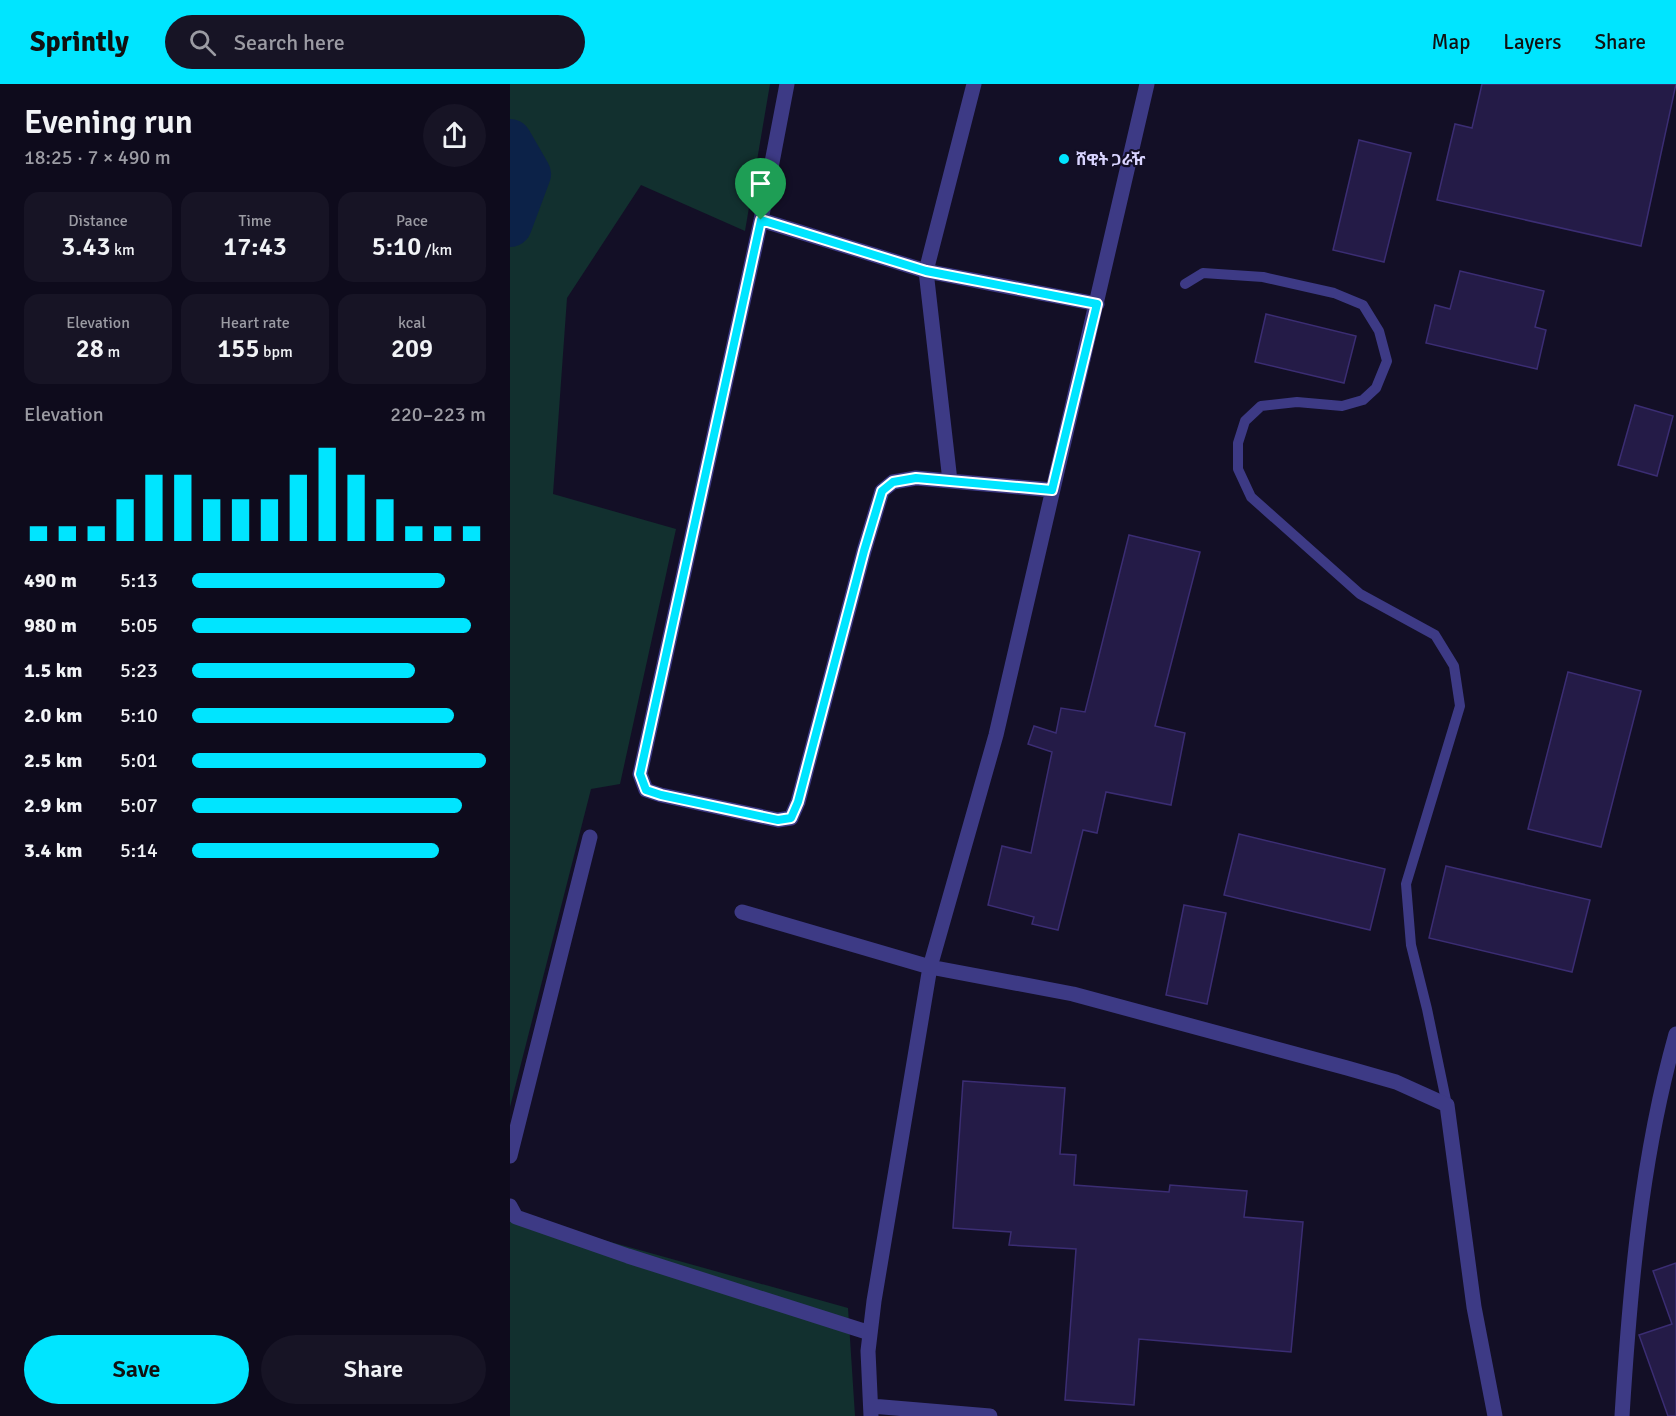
<!DOCTYPE html>
<meta charset="utf-8">
<style>
:root{--surface:#0e0b1c;--page:#171425;--text:#f1f3f6;--muted:#9b9ba3;--accent:#00e5ff}
body{margin:0;font-family:Signika,"Noto Sans Ethiopic",sans-serif;background:var(--page);color:var(--text);height:100vh;display:flex;flex-direction:column;font-size:22px;white-space:nowrap}
*{box-sizing:border-box;margin:0}
p{font-size:20px;color:var(--muted)}
.icon{flex:none;width:33px;height:33px;fill:none;stroke:currentColor;stroke-width:2;stroke-linecap:round;stroke-linejoin:round}
.map{position:relative;flex:1;overflow:hidden}
.panel{display:flex;flex-direction:column;background:var(--surface);width:510px}
.panel>*{flex:none}
.pin{position:absolute;display:grid;place-items:center;width:51px;height:51px;color:#fff;margin:-62px -26px;border-radius:50% 50% 50% 0;rotate:-45deg;box-shadow:0 0 6px #0007}
.pin .icon{rotate:45deg}
.round{display:grid;place-items:center;flex:none;width:63px;height:63px;border-radius:32px;background:var(--page)}
.overview{display:flex;align-items:center;justify-content:space-between;height:102px;padding:0 24px}
h1{font-size:33px;font-weight:600;line-height:45px}
.figures{display:grid;grid-template-columns:repeat(3,1fr);gap:9px;height:102px;padding:6px 24px}
.figures div{display:grid;align-content:center;border-radius:15px;background:var(--page);text-align:center}
.figures b{font-size:26px;font-weight:600}
.figures small{font-size:16px;font-weight:400}
.figures p{font-size:16px}
.chart{height:168px;padding:12px 24px}
.chart p{display:flex;justify-content:space-between}
.chart svg{width:100%;height:108px;margin-top:6px;stroke:var(--accent);stroke-width:6}
.cta{display:flex;gap:12px;margin-top:auto;padding:12px 24px}
.cta a{flex:1;height:69px;border-radius:36px;background:var(--accent);color:#111;font-size:24px;font-weight:600;line-height:69px;text-align:center}
.cta a+a{background:var(--page);color:var(--text)}
ul{padding:0 24px;list-style:none;font-size:20px}
li{display:grid;grid-template-columns:96px 72px 1fr;align-items:center;height:45px}
li i{height:15px;border-radius:8px;background:var(--accent)}
header{display:flex;align-items:center;gap:36px;box-sizing:border-box;height:84px;padding:0 30px;background:var(--accent);color:#111}
header strong{font-size:28px}
nav{display:flex;gap:33px;margin-inline-start:auto;font-size:21px}
.search{width:420px;height:54px;background:var(--page);display:flex;align-items:center;gap:15px;box-sizing:border-box;padding:0 21px;border-radius:33px;color:var(--muted);font-size:22px}
main{display:flex;flex:1;min-height:0}
.map>svg:first-child{display:block}
.green{fill:#12302f}
.lines{fill:none;stroke-linecap:round;stroke-linejoin:round}
.river{stroke:#0c2248;stroke-width:44}
.building{fill:#241b47;stroke:#3b2d73;stroke-width:1.5}
.service{stroke:#3d3a85;stroke-width:10}
.minor{stroke:#3d3a85;stroke-width:15}
.route-casing{stroke:#fff;stroke-width:12}
.route{stroke:#00e5ff;stroke-width:8}
.poi-dot{fill:#00e5ff;stroke:#130f26;stroke-width:2}
.labels{text-anchor:middle;stroke-width:4.5;stroke-linejoin:round;paint-order:stroke}
.poi-label{font-size:16px;font-weight:bold;fill:#d9d4ff;stroke:#130f26;text-anchor:start}
</style>
<header>
<strong>Sprintly</strong>
<div class="search"><svg class="icon" aria-label="search" viewBox="0 0 24 24"><circle cx="10" cy="10" r="6"/><path d="M15 15l6 6"/></svg>Search here</div>
<nav><a>Map</a><a>Layers</a><a>Share</a></nav>
</header>
<main>
<section class="panel">
<div class="overview"><div><h1>Evening run</h1><p>18:25 · 7 × 490 m</p></div><a class="round"><svg class="icon" aria-label="share" viewBox="0 0 24 24"><path d="M12 15V3M7 8l5-5 5 5M5 13v7h14v-7"/></svg></a></div>
<div class="figures">
<div><p>Distance</p><b>3.43<small> km</small></b></div>
<div><p>Time</p><b>17:43</b></div>
<div><p>Pace</p><b>5:10<small> /km</small></b></div>
</div>
<div class="figures">
<div><p>Elevation</p><b>28<small> m</small></b></div>
<div><p>Heart rate</p><b>155<small> bpm</small></b></div>
<div><p>kcal</p><b>209</b></div>
</div>
<div class="chart"><p><span>Elevation</span>220–223 m</p>
<svg viewBox="0 0 160 44" preserveAspectRatio="none"><path d="M5 44V38M15 44V38M25 44V38M35 44V27M45 44V17M55 44V17M65 44V27M75 44V27M85 44V27M95 44V17M105 44V6M115 44V17M125 44V27M135 44V38M145 44V38M155 44V38"/></svg>
</div>
<ul>
<li><b>490 m</b>5:13<i style="width:86%"></i></li>
<li><b>980 m</b>5:05<i style="width:95%"></i></li>
<li><b>1.5 km</b>5:23<i style="width:76%"></i></li>
<li><b>2.0 km</b>5:10<i style="width:89%"></i></li>
<li><b>2.5 km</b>5:01<i style="width:100%"></i></li>
<li><b>2.9 km</b>5:07<i style="width:92%"></i></li>
<li><b>3.4 km</b>5:14<i style="width:84%"></i></li>
</ul>
<div class="cta"><a>Save</a><a>Share</a></div>
</section>
<div class="map">
<svg width="1166" height="1332" viewBox="0 0 1166 1332">
<rect width="100%" height="100%" fill="#130f26"/>
<path class="green" d="M0,0H260L235,147L131,101L57,214L43,410L166,445L110,700L81,705L0,1023Z
M0,1130L338,1224L345,1332H0Z"/>
<g class="lines">
<path class="river" d="M0,57L19,90L0,141"/>
</g>
<path class="building" d="M972,0H1166L1131,162L927,116L945,40L962,44Z
M849,56L901,69L874,178L823,166Z
M950,187L1034,207L1025,243L1036,246L1027,285L916,259L925,221L940,225Z
M756,230L846,252L834,299L745,278Z
M1125,321L1163,332L1147,392L1108,381Z
M619,451L690,468L645,642L675,649L661,721L596,708L587,749L573,746L548,846L522,840L524,833L478,821L492,762L521,769L542,668L518,660L524,642L546,649L551,624L575,628Z
M1058,588L1131,607L1091,763L1018,745Z
M729,750L875,785L860,846L714,811Z
M936,782L1080,816L1062,888L919,854Z
M674,821L716,829L697,920L656,911Z
M453,997L555,1004L550,1070L566,1071L564,1101L659,1108L660,1101L737,1107L734,1133L793,1138L781,1268L629,1255L624,1321L555,1316L566,1165L499,1161L501,1148L443,1144Z
M1166,1179V1332H1158L1129,1251L1162,1240L1143,1187Z"/>
<g class="lines">
<path class="service" d="M675,200L693,189L753,193L824,209L853,221L869,247L877,277L866,304L853,316L832,322L787,318L751,322L735,337L728,359V385L741,413L850,510L925,551L944,582L950,622L896,800L901,861L917,925L937,1021"/>
<path class="minor" d="M277,0L251,136L130,690L136,706L151,711L268,736L281,734L288,718L354,467L372,407L383,398L406,394L542,406
M251,136L416,187L587,220
M440,397L416,187L464,0
M232,828L420,883L563,910L837,984L886,998L937,1021L964,1223L985,1332
M0,1072L80,753
M0,1122L6,1133L118,1172L360,1249
M361,1322L480,1332
M361,1332L358,1267L364,1217L420,883L486,651L637,0
M1112,1332C1120,1204 1131,1074 1166,950"/>
</g>
<g class="lines">
<g class="route-casing">
<path id="route" d="M251,136L416,187L587,220L542,406L406,394L383,398L372,407L354,467L288,718L281,734L268,736L151,711L136,706L130,690Z"/>
</g>
<use href="#route" class="route"/>
</g>
<circle class="poi-dot" cx="554" cy="75" r="6"/>
<g class="labels">
<g class="poi-label">
<text x="566" y="81">ሸዊት ጋራዥ</text>
</g>
</g>
</svg>
<div class="pin" style="left:251px;top:136px;background:#1e9e55"><svg class="icon" aria-label="arrive" viewBox="0 0 24 24"><path d="M6 21V4h12l-3 4 3 4H6"/></svg></div>
</div>
</main>
